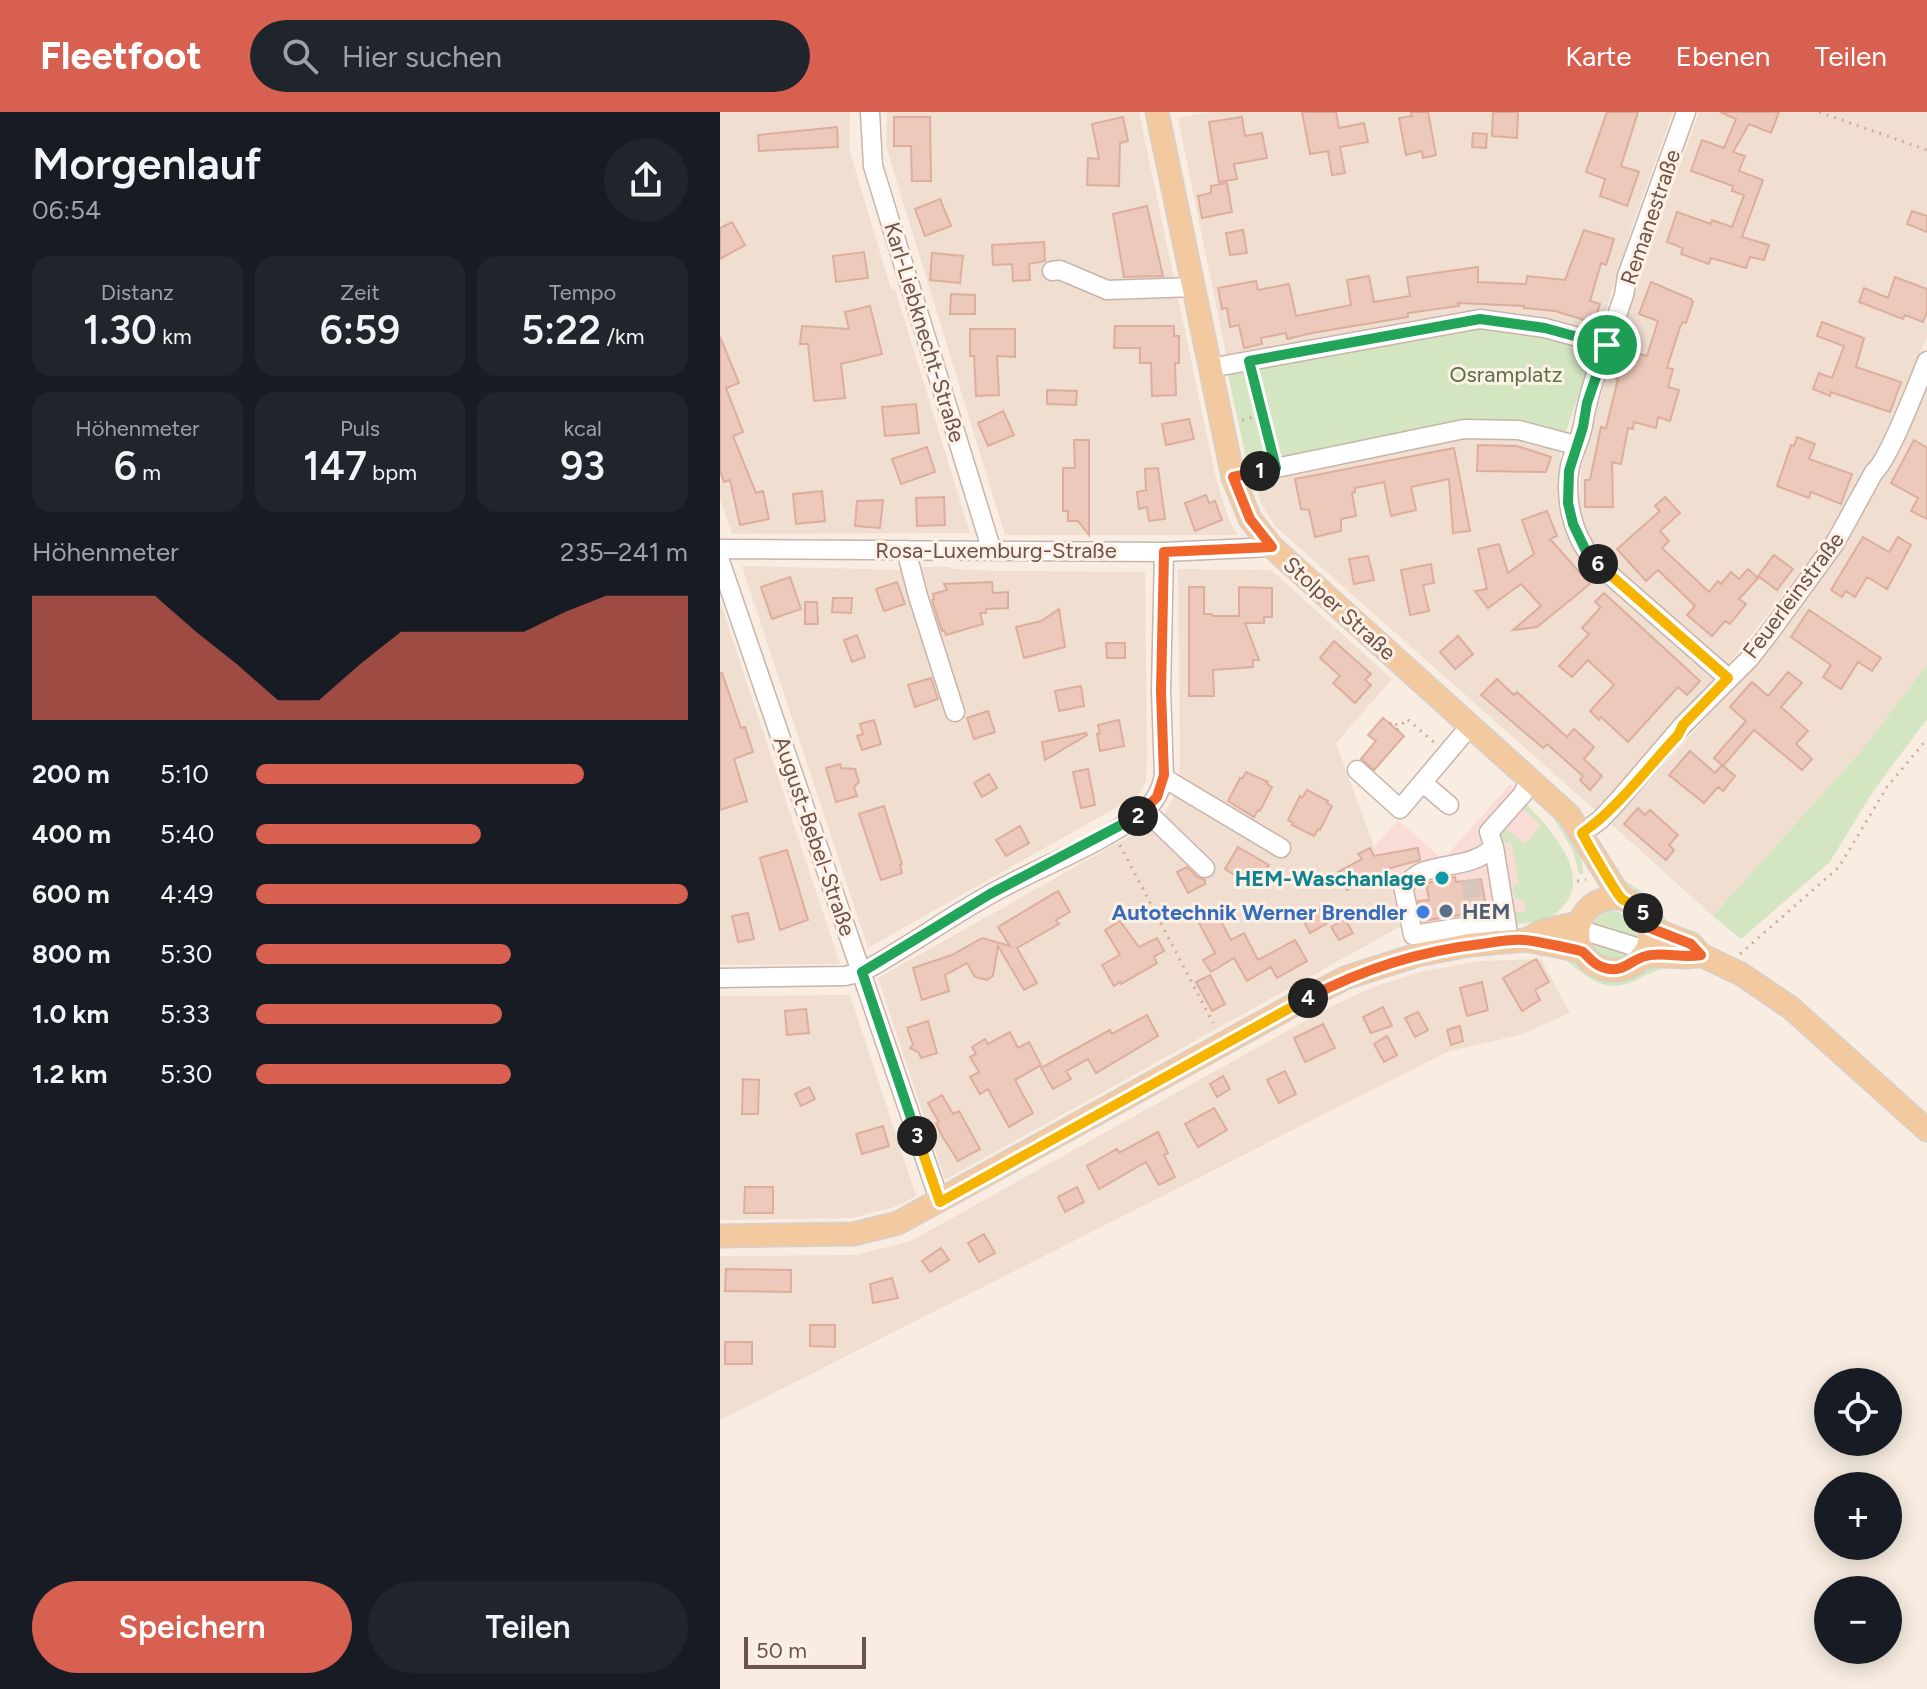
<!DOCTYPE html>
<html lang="de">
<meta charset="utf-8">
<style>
:root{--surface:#171b24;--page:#20242c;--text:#f1f3f6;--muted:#9ea1a6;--accent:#d86051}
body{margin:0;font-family:Figtree,sans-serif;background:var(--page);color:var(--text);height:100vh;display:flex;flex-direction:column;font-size:30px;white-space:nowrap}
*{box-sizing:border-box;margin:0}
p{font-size:26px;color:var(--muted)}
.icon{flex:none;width:44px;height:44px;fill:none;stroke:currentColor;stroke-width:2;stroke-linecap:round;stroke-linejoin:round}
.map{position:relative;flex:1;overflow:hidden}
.details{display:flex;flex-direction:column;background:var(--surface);width:720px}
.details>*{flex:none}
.fabs{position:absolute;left:1094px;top:1256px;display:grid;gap:16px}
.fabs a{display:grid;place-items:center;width:88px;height:88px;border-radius:50%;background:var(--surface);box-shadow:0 4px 20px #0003;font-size:40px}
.scale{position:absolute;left:24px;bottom:20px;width:122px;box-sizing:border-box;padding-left:8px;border:4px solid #6e534b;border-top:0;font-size:22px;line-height:28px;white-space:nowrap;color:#6e534b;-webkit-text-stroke:6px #fdf1e6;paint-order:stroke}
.pin{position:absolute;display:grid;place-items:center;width:68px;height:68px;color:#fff;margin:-34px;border:4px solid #fff;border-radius:50%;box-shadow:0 2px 8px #0007}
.km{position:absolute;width:40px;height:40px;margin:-20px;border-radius:50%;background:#222;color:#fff;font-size:22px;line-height:40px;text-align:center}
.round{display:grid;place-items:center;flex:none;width:84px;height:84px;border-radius:42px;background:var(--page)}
.head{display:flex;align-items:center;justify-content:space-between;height:136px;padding:0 32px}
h1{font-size:44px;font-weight:600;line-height:60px}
.metrics{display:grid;grid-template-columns:repeat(3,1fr);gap:12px;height:136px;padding:8px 32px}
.metrics div{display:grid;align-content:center;border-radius:20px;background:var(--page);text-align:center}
.metrics b{font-size:40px;font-weight:600}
.metrics small{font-size:22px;font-weight:400}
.metrics p{font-size:22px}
.chart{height:224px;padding:16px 32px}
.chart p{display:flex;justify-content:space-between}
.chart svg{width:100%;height:144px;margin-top:8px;fill:var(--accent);opacity:.7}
.cta{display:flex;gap:16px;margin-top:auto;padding:16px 32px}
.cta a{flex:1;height:92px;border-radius:48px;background:var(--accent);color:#fff;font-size:32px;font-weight:600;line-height:92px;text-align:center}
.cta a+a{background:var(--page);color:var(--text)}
ul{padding:0 32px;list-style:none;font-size:26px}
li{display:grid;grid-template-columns:128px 96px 1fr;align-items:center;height:60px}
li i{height:20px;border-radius:10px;background:var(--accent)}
header{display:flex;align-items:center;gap:48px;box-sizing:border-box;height:112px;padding:0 40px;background:var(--accent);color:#fff}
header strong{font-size:38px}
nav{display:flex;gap:44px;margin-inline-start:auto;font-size:28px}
.search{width:560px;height:72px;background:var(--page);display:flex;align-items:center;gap:20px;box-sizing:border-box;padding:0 28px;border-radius:44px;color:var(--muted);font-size:30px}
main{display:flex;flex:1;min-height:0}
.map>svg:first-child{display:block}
.residential{fill:#f0ded0}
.commercial{fill:#f9dcd5}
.green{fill:#d4e5c1}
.building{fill:#ecc9bb;stroke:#ddae9d;stroke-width:2}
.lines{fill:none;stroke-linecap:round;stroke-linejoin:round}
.minor-tunnel{stroke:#d6c6bc;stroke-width:18;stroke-dasharray:18 9;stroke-linecap:butt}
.minor-casing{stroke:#c8b4aa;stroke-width:21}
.major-casing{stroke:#d6cfcd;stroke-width:25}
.path{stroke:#d0ad9f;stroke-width:3;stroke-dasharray:2 6;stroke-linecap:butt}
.minor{stroke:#fff;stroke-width:18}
.major{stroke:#f3ca9f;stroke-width:22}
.split-1-casing{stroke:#fff;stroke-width:16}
.split-2-casing{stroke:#fff;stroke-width:16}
.split-3-casing{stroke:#fff;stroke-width:16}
.split-4-casing{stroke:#fff;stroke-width:16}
.split-5-casing{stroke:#fff;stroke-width:16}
.split-6-casing{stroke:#fff;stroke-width:16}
.split-7-casing{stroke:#fff;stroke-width:16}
.split-1{stroke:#22a559;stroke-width:10}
.split-2{stroke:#f0652b;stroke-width:10}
.split-3{stroke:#22a559;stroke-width:10}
.split-4{stroke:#f5b400;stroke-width:10}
.split-5{stroke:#f0652b;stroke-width:10}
.split-6{stroke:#f5b400;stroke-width:10}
.split-7{stroke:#22a559;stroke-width:10}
.culture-dot{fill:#0f9aa8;stroke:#fdf1e6;stroke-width:3}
.service-dot{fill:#5c6f8a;stroke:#fdf1e6;stroke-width:3}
.shop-dot{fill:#3f7fe0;stroke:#fdf1e6;stroke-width:3}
.labels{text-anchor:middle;stroke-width:6;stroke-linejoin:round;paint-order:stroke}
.street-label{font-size:22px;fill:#6e534b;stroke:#fdf1e6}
.park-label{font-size:22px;fill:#577244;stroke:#fdf1e6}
.culture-label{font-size:22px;font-weight:bold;fill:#0d838f;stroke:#fdf1e6;text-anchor:end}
.service-label{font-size:22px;font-weight:bold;fill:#4e5e75;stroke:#fdf1e6;text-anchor:start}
.shop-label{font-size:22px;font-weight:bold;fill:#366cbe;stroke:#fdf1e6;text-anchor:end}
</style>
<header>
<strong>Fleetfoot</strong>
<div class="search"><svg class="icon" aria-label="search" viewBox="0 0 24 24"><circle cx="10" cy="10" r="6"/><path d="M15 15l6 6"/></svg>Hier suchen</div>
<nav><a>Karte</a><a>Ebenen</a><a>Teilen</a></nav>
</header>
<main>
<section class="details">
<div class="head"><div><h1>Morgenlauf</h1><p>06:54</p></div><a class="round"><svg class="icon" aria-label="share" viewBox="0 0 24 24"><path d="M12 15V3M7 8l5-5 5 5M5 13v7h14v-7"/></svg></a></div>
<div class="metrics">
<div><p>Distanz</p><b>1.30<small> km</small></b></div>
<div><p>Zeit</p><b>6:59</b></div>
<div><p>Tempo</p><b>5:22<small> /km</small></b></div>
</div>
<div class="metrics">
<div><p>Höhenmeter</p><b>6<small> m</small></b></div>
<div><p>Puls</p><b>147<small> bpm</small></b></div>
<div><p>kcal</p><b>93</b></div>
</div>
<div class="chart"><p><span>Höhenmeter</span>235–241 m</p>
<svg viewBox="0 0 160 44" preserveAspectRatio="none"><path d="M0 44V6L10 6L20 6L30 6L40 17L50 27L60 38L70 38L80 27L90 17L100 17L110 17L120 17L130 11L140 6L150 6L160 6V44z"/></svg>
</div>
<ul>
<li><b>200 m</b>5:10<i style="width:76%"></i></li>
<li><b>400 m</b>5:40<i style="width:52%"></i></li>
<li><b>600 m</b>4:49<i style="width:100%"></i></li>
<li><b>800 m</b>5:30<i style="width:59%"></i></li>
<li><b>1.0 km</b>5:33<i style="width:57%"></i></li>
<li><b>1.2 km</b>5:30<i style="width:59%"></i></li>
</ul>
<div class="cta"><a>Speichern</a><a>Teilen</a></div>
</section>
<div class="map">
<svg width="1207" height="1577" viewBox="0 0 1207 1577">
<rect width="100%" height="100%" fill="#f9ede1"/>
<path class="residential" d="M0,0H130L129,37L171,177H175L250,421L12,422L0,387Z
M167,0H419L496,367L509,408L518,423H285L166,34Z
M490,0H953L914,109L879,221L837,208L793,201H734L507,247L458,6Z
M979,0H1207V225L1159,333L1109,423L1007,554L879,439L868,424L859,392L861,355L895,234Z
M1207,276V553L1141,639L993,804L891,712L1043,542L1126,433L1191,312Z
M743,324H793L840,338L839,395L844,416L861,449L994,568L876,699L555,414L541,392L533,366Z
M22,454L184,458V455H230L231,457L280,459L425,460L427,648L426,669L418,683L148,836Z
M458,457L551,458L672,567L616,631L683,813L225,1068L158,866L442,706L456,681L460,651Z
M0,489L92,768L120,852L0,853Z
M821,847L850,901L800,923L729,939L0,1308V1144L136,1143L191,1129L608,896L653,875L701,860L759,849Z
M130,883L196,1084L178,1094L132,1106L0,1108V884Z"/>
<path class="commercial" d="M790,672L808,688L806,692L826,713L847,746L853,776L847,790L827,807L689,829L654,735L678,708L723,748Z"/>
<path class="green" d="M759,213L819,219L874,238L846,320L802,308H738L528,355L507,258Z
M1207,553V607L1154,678L1109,751L1021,827L993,804L1141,639Z
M823,688C841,708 864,733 863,762H859L853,739Z
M806,692C829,716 874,762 842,795C838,800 833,805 827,807C818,810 805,811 795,812L793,800H805L804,788L795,787L793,774L799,772L791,730L779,731L778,724L784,715L805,732L821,713L802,696Z
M901,766L927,783L951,813L936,808L926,792L907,779Z
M890,799C908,800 918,810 917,828L876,815L873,811L883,801Z
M871,830L910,840C895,851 879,847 871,830Z
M839,843C859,843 869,866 890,867C911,868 925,853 944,851C941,860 933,859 924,864C885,887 869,865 839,843Z"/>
<path class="building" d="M582,0H616L619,16L644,11L648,30L620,35L625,61L612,63L608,39L590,42Z
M691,0H708L716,43L703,46L702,39L686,43L679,6L692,4Z
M773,0H798L797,26L772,24Z
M887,0H918L901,54L919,60L907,94L880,84L885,67L866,60Z
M1000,0H1059L1051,21L1029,12L1013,40L1025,44L1019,59L1043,68L1022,125L1049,133L1044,148L1030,145L1026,156L991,146L989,152L961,142L963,136L947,130L957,100L991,112L992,108L1012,115L1024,83L1012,79L1013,74L971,59L982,28L1004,36L1016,7Z
M174,5H210L211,69H192L191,34H174Z
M403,5L408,29L400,31L399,74L367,73L368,46L379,47L372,12Z
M522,5L525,24L542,21L547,46L514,52L517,67L499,70L489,10Z
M117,15L118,35L39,39L38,23Z
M753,21L767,22L766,36L752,35Z
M507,71L512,100L482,106L478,84L491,81V74Z
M220,87L231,114L205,124L195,97Z
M427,94L443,164L404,165L393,102Z
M1192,99L1207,104V120L1187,112Z
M12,110L25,133L0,147V116Z
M523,118L527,141L510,143L506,121Z
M864,118L894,127L886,153L881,151L870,189L880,192L874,211L835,199L804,196V194L738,191L739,194L688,201V205L592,221L567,227L566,221L541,226L542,232L524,236L519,213L510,215L507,196L502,197L498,176L536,169L538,178L569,172L576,204L631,193L627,168L649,164L654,190L690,184L687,165L758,155V170L806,172L807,164L845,168Z
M324,130L325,149L309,152L310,168L293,169L292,152L273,153L272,133Z
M144,140L148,166L116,170L113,144Z
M212,141L243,144L240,171L210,168Z
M1175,165L1207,177V200L1203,210L1185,203L1183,207L1139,190L1144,176L1168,186Z
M931,170L971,187L973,190L966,211L963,210L960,215L947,256L953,257L948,275L959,278L950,309L938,305L936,316L914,310L913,317L908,316L901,352L892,350L893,395H865V368H870L881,315L886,316L898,267L893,265L901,237L927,244L938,209L919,202Z
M231,182L255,183V202H230Z
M150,194L162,242L121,252L125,286L94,289L88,232H80L82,214L129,217L125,200Z
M1102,210L1144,226L1136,255L1181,270L1170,300L1111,280L1110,284L1093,277L1099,261L1112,266L1124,234L1097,224Z
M395,214H454V224H459V251H455L456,283L432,284L431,251H420V236H394Z
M250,217H295V245L277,244L279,283L256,284L254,244H250Z
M0,225L19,271L6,276L23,320L13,324L36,381L43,379L49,407L20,413L10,368L4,370L0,359Z
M327,278L357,279L356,293L327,292Z
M196,292L199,321L165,324L162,295Z
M283,299L294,323L268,334L258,311Z
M469,307L474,327L446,333L442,312Z
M1077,325L1095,332L1089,347L1132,362L1121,392L1091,380L1089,386L1057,374L1071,333L1074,334Z
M354,328H369V423L358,409H348V399H343V356H355Z
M1194,328L1207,336V407L1191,399L1198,386L1171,371Z
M758,333L797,334L831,345L826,360L757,359Z
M207,335L215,360L181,372L172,347Z
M734,336L750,419L733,421L729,367L691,375L696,398L671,404L664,370L635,376V380L632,381L636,404L621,407V419L595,425L589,398L581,397L575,367Z
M438,356L445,407L429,409L427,395L419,397L417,380L426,378L425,357Z
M102,379L105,409L76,412L73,382Z
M486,383L489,391L495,389L502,408L475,419L465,391Z
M224,385L225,413L197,414L196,386Z
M945,385L960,401L940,419L949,429L942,436L973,465L989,480L998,469L1001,472L1011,460L1019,467L1028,457L1038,466L1019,487L1026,492L1010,512L1005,509L992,524L967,503L975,494L938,458L926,469L897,437L940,399L935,394Z
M163,388L160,416L135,414L137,389Z
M827,399L837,424L830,427L870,472L817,515L793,518L821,494L801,472L768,496L755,479L767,477L758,437L779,432L788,461L814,442L802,408Z
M1143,425L1169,440L1178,425L1191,433L1167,477L1147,465L1135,485L1126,479L1122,485L1111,478Z
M1054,443L1073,457L1057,478L1038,464Z
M648,444L654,468L634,472L629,447Z
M711,452L714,471L703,473L709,499L690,503L681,458Z
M70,465L81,497L52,507L41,475Z
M177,470L185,492L164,499L156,477Z
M272,470L273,481L288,480V496L266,497V501H260L263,512L226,523L224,518L222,519L212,488L214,487L213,482L227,478L224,472Z
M469,475H484V502H492V504H519V475L552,476V505H544V511H525L539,548H533V555L493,558L494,584H469Z
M884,481L980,569L967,583L958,575L908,630L881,605L879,608L870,599L894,573L868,548L852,565L839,554L869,522L862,516L881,495L875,490Z
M113,486H132L131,501L112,500Z
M85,490H97L98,512H85Z
M339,497L345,535L304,546L296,515L321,509Z
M1089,498L1161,546L1152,559L1138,550L1121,577L1103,565L1111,553L1071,525Z
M137,523L145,545L132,550L124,528Z
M738,524L753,542L735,557L720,540Z
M614,529L651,562L645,568L651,573L635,591L613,571L620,564L600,546Z
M386,531H405V546H387Z
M1068,560L1082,571L1061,595L1088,619L1076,632L1092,647L1082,658L1034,618L1003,654L994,646L1026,609L1010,595L1032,570L1048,584Z
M0,561H2L21,616L25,615L33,640L14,647L27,689L0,698Z
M211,566L218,587L195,595L188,573Z
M777,567L794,583L797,580L847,625L854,617L874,635L864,647L882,664L870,678L860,668L863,664L827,632L823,636L761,583Z
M361,574L364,594L339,599L335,579Z
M268,599L275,620L254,627L247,606Z
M663,606L684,624L654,658L641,647L656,629L648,623Z
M154,608L161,632L142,638L137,624L143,622L140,612Z
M399,608L404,634L380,639L377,622L380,621L378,613Z
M366,621L367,623L325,648L322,630Z
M970,639L995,661L1002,653L1015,664L1003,679L998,675L984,691L949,663Z
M120,652L121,656L135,657L139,670L134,675L137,684L116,690L106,656Z
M368,657L375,693L361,696L353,660Z
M526,660L548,670L547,672L552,675L540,699L538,698L534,705L508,689L520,666L522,667Z
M269,662L277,676L262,685L254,671Z
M587,678L608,689L607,691L612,694L600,718L598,717L594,724L572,713L573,711L568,708L580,684L582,686Z
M164,694L182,752L180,753L182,761L161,768L139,702Z
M918,696L925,703L930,698L958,723L949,733L954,738L946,748L904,712Z
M300,714L309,731L286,744L276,728Z
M518,735L549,753L535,776L505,757Z
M650,736L654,744L698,736L700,748L671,756L627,778L618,760L642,747L638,742Z
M67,738L88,808L60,818L40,746Z
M467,755L477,765L485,768V772L468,781L457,760Z
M735,765L736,770L761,767L767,799L747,802L745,799L746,802L702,809L698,789L709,788L706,771Z
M338,779L350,800L336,808L339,812L297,836L317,871L304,878L278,834L273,864L267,868L255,865L247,851L225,863L229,879L202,888L193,856L232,843L262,826L290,834L278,815Z
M602,796L609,810L590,821L582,806Z
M28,801L34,827L18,830L12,804Z
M497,802L511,828L524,821L538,848L575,828L587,849L557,866L551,855L527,869L514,846L491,860L483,848L495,841L479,811Z
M625,807L633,821L619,828L611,815Z
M400,809L419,835L437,826L444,839L434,845L437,851L401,872L400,870L394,874L382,853L400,843L385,818Z
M816,847L829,870L815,878L820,888L802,899L783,866Z
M490,863L505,892L492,899L476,870Z
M762,870L768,898L747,904L740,876Z
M663,895L672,914L651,921L643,905Z
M86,897L89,921L67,923L65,899Z
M698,900L708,918L695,925L685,906Z
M427,903L438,924L376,961L368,947L346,959L351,967L333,977L321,956L390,918L392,922Z
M208,909L217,941L201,946L199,941L190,936L193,933L187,916Z
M603,912L615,936L585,950L574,926Z
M740,914L743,929L731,933L727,918Z
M290,920L298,936L309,930L321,953L295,968L313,1001L289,1015L268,977L260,982L250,965L259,960L250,945L256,942L252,935L265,927L268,932Z
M667,924L677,943L664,950L654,932Z
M565,959L576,982L559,991L547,968Z
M503,964L510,977L497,985L490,972Z
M23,967L39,968L38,1002H22Z
M89,975L95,987L81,994L75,982Z
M222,983L233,1002L239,999L260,1037L238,1049L222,1024L216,1011L219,1010L208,991Z
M494,996L507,1018L478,1035L465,1012Z
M163,1014L169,1034L142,1042L136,1022Z
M438,1020L448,1041L444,1043L455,1065L439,1073L426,1050L379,1077L367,1054L397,1037L399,1041Z
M25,1075H53V1101H24Z
M357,1075L364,1090L345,1100L338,1085Z
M264,1122L275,1141L259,1150L248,1131Z
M221,1136L229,1148L210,1160L202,1149Z
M6,1157L71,1158V1180L5,1179Z
M172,1166L178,1186L153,1191L150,1172Z
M90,1213H115V1235L90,1234Z
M5,1230H32V1252H5Z"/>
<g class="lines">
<path class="minor-tunnel" d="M750,768L757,807"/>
<g class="minor-casing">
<path id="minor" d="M150,0L153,54L272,439
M966,0L907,164L904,183C890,225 870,269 863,313C861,327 853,340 850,354C844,386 852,422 873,448L1008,566
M332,159L340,158L387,178L474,175
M490,256L760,207L825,216L887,233
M513,365L744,317L799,318L855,333
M0,437L444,440L552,435
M186,438L198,484L235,600
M0,449L220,1090
M637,658L680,697L750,614
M444,666L561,736
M703,671L729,693
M425,698L485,756
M862,721L880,708L897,690L963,613L1029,547L1047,524L1115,431L1154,360C1168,349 1198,271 1207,249
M774,735C754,754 729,751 705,759C697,761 690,769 683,774L693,823L786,808
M787,815L774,735L769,720L802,683L811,666
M858,817L926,838
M0,866L125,864L142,860C189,835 231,803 278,778C324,753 376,734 419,703C434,693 441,680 444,663L441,579L444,440"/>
</g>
<g class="major-casing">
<path id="major" d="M437,0L513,365L530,407L552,435L849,703L901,786
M858 822a36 36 0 1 1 72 0a36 36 0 1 1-72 0Z
M930,816L971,832L981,843L1021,862L1071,896L1207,1018
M806,828L823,819L859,811
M921,845C941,841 961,848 981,843
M0,1124L134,1122L178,1111L570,895L625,866L697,843L749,833L806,828L862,839"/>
</g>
<path class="path" d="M1099,0L1207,38
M533,266L552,340
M522,308L542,303
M670,612L672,609L679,615
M677,618L687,607L715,631
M400,733L493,911
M857,769L866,768
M1020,842L1119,755L1167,675L1207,627"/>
<use href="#minor" class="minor"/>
<use href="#major" class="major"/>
</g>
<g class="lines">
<g class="split-1-casing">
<path id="split-1" d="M540,359L556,356L529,249L760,207L825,216L887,233"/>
</g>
<g class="split-2-casing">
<path id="split-2" d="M418,704L437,685L444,663L441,579L444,440L552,435L530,407L513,365L540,359"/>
</g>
<g class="split-3-casing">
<path id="split-3" d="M197,1024L142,860L270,782L418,704"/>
</g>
<g class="split-4-casing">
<path id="split-4" d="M197,1024L220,1090L588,886"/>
</g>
<g class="split-5-casing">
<path id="split-5" d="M588,886C643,857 700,839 761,832C775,830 790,827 804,828C810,828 860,838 863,840C870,846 873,852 882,855C903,863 909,848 926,844C944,839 962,847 981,843L971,832L930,816L923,801"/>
</g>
<g class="split-6-casing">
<path id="split-6" d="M878,452L1008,566L963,613L958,623C927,656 899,695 862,721C866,729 897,783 902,787C910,792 916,794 923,801"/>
</g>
<g class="split-7-casing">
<path id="split-7" d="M878,452L866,439L853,412L848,391L849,359L863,315L867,291L887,233"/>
</g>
<use href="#split-1" class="split-1"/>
<use href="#split-2" class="split-2"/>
<use href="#split-3" class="split-3"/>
<use href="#split-4" class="split-4"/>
<use href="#split-5" class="split-5"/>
<use href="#split-6" class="split-6"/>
<use href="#split-7" class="split-7"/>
</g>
<circle class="culture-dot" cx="722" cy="766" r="8"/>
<circle class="service-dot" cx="726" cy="799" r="8"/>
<circle class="shop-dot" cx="703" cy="800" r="8"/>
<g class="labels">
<g class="street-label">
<text transform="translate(930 105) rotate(-71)" y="8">Remanestraße</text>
<text transform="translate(205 220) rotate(73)" y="8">Karl-Liebknecht-Straße</text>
<text x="276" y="446">Rosa-Luxemburg-Straße</text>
<text transform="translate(1073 483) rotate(-53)" y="8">Feuerleinstraße</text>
<text transform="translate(620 496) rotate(42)" y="8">Stolper Straße</text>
<text transform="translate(95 724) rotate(71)" y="8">August-Bebel-Straße</text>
</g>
<g class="park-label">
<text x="786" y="270">Osramplatz</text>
</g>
<g class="culture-label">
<text x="706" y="774">HEM-Waschanlage</text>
</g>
<g class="service-label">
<text x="742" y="807">HEM</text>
</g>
<g class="shop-label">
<text x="687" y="808">Autotechnik Werner Brendler</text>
</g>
</g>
</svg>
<div class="fabs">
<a><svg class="icon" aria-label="locate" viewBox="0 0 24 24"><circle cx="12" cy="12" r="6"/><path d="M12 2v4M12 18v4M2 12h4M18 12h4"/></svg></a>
<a>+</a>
<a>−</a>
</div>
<div class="scale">50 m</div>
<div class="pin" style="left:887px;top:233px;background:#1e9e55"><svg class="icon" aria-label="arrive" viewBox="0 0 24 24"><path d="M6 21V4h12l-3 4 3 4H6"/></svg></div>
<b class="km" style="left:540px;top:359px">1</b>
<b class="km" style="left:418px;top:704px">2</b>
<b class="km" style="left:197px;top:1024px">3</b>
<b class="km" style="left:588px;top:886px">4</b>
<b class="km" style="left:923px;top:801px">5</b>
<b class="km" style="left:878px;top:452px">6</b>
</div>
</main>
